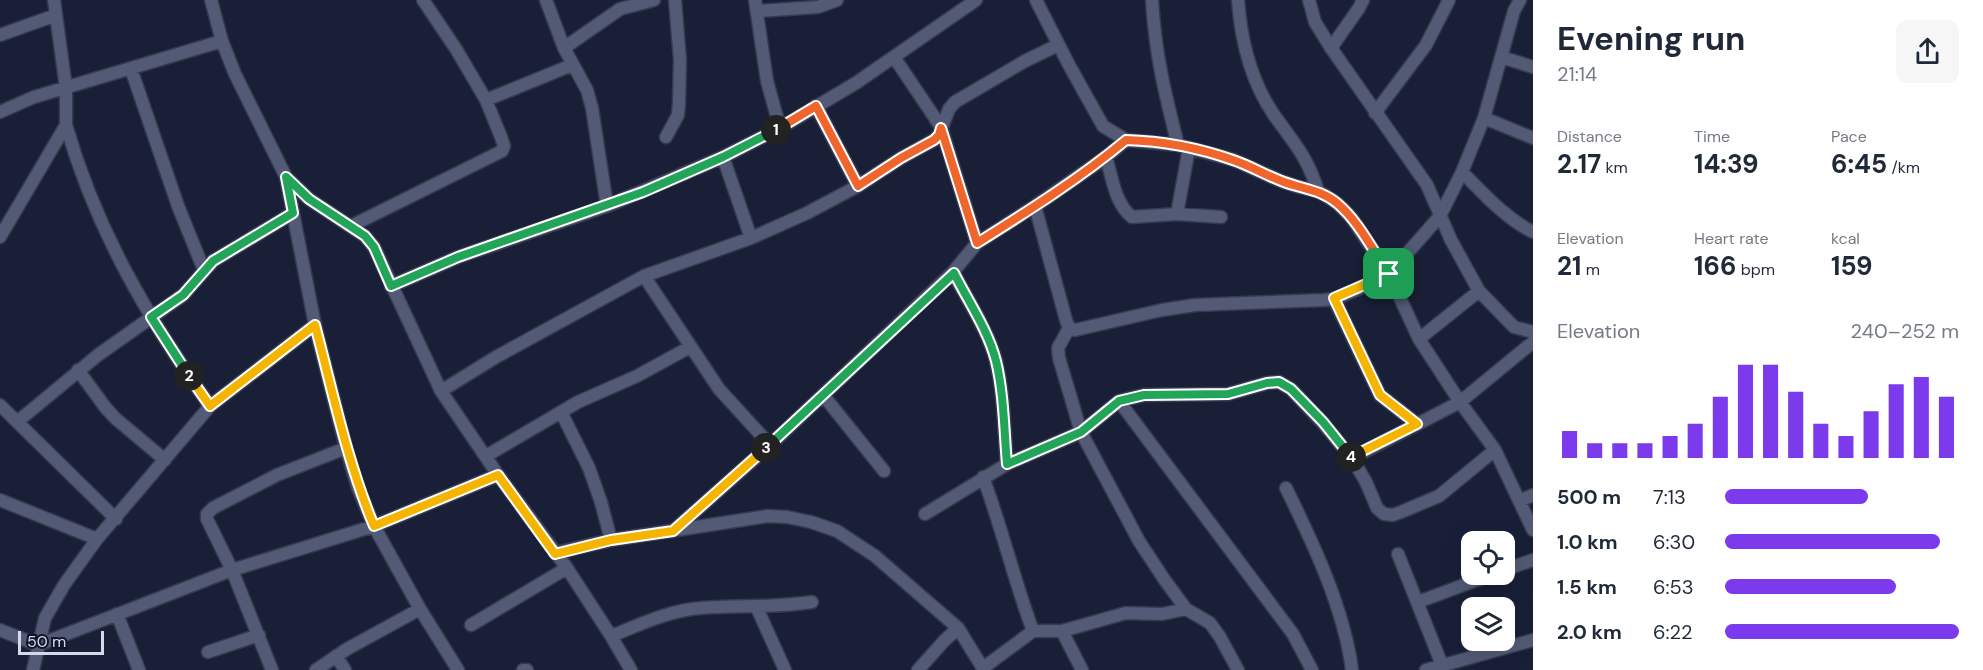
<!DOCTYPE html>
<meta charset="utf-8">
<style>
:root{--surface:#fff;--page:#f6f6f7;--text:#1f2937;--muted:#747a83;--accent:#7c3aed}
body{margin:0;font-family:"DM Sans",sans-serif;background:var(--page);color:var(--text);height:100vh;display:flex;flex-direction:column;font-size:22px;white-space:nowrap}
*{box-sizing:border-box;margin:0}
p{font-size:20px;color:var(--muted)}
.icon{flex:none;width:33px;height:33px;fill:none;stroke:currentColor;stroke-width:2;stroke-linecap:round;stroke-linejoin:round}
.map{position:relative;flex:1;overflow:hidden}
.details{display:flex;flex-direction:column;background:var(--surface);width:450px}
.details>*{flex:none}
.controls{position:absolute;left:1461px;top:531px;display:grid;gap:12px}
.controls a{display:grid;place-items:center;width:54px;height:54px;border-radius:12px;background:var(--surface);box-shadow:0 6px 24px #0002;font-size:30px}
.scale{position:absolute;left:18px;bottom:15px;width:86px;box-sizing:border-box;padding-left:6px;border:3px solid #d5daea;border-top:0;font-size:16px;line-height:21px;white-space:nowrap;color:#d5daea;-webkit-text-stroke:4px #10152d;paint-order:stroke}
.pin{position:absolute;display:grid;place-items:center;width:51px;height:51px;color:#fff;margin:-26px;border-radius:12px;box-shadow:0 3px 9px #0006}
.km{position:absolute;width:30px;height:30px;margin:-15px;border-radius:50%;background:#222;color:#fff;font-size:16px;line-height:30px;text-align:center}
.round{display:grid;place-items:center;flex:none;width:63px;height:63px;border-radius:12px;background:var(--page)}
.summary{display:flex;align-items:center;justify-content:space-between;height:102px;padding:0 24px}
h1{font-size:33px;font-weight:700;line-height:45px}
.stats{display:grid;grid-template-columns:repeat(3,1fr);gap:9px;height:102px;padding:6px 24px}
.stats div{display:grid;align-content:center}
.stats b{font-size:26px;font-weight:700}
.stats small{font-size:16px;font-weight:400}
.stats p{font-size:16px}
.chart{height:168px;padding:12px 24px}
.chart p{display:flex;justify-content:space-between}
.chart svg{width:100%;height:108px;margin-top:6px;stroke:var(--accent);stroke-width:6}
ul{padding:0 24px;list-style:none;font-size:20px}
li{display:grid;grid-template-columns:96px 72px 1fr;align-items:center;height:45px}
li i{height:15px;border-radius:8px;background:var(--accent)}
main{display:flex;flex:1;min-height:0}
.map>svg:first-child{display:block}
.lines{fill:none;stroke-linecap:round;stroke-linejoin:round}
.minor-casing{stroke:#373a4f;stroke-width:15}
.minor{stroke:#525a76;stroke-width:12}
.split-1-casing{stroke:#fff;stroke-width:12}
.split-2-casing{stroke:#fff;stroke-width:12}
.split-3-casing{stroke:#fff;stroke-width:12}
.split-4-casing{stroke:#fff;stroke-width:12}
.split-5-casing{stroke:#fff;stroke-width:12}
.split-1{stroke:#f0652b;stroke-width:8}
.split-2{stroke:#22a559;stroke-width:8}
.split-3{stroke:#f5b400;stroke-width:8}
.split-4{stroke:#22a559;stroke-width:8}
.split-5{stroke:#f5b400;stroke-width:8}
</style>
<main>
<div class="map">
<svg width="1533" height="670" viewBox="0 0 1533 670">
<rect width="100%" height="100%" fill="#191f37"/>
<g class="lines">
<g class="minor-casing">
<path id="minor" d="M211,0L222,41L235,74L286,177L315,325L346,448L358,488L374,526L420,609L458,670
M546,0L564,48L587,90L592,108L607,206
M755,0L767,81L780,128
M1036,0L1069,65L1103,126L1126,140L1178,145L1234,160L1281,181L1299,187L1318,191L1337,203L1351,217L1389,274L1419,339L1460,402L1495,450L1533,530
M1152,0C1155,53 1165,94 1178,145
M1238,0C1241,41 1250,80 1274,115C1294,143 1307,156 1318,191
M1309,0L1315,22L1331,48L1427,185L1451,240L1479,291L1514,327L1533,332
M757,11L818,7L837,0
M0,35L56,15
M564,48L620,9L654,0
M1331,48L1359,8L1363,0
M894,57L941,127L977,243
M1501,57L1533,67
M131,69L178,206L204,270
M486,100L572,65
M816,106L858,186
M0,112L34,97L222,41
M1375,113L1426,45L1449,0
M1484,118L1533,138
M66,125C96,230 148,318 210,406
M666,137L678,115L679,102L680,60L675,0
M723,157L751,238
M1106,157C1112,177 1115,204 1132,217L1177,214L1221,217
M1462,172C1484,194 1505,218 1533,232
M286,177L309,199L365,236L374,247L441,391L498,475L567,568L611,636L631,670
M1035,206L1066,320L1069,328L1075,330L1162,310L1195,305L1324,300L1334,299L1358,289L1389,274L1440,216L1462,172L1484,118L1514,11L1520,0
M1177,214L1189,148
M351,226L502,151L504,146L501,137L486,100L456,49L423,0
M0,237L66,125V88L54,0
M953,272C968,301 988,330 996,361C1004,394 1004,430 1007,464
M644,276L719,389L770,445
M391,286L458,257L607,206L723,157L780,128L856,83L976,0
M1334,299L1380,395L1417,424
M1069,328L1058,348L1059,358L1081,432L1139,541L1164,579L1186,609L1210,623L1220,637L1238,670
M1419,339L1479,291
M78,370L105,407L115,418L165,460
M441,391L496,357L644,276L751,238L807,213L858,186L901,158L934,140L939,135L949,109L955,102L1025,61L1058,45
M823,395L884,471
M1119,401L1293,634L1312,670
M0,405L116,519
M561,412L589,468L601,502L611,540
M17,422L98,355L183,295L213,261L293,213
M486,456L578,402L637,376L690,347
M1352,458L1460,402L1533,342
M983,477C1002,528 1014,580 1033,631H1062L1082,670
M1286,488C1313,543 1344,608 1352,670
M0,500L97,539
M1519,501L1533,495
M925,514L1007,464L1081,432L1119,401L1144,395L1228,394L1267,383L1279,382L1291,389L1322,422L1352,458L1366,482L1377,508L1384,514L1393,515L1401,512L1439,496L1495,450
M673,531L770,445L953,272L977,243L1035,206L1106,157L1126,140
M555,553L611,540L768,516L787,517L811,522L837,531L875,556L958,628L984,670
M1398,554L1442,665
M1504,570L1533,560
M1418,602L1493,574
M757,608L785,670
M117,614L139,670
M471,625L567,568
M0,630L38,645L232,570L374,526L498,475
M1062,631L1126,613L1162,614L1186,609
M611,636C639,625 670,610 701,608C738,605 775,608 812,602
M208,652L259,635
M336,656L345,670
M983,668L1033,631
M33,670L45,618L64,585L97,539L210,406L315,325
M272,670L232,570L207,519V514L213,508L277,475L346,448
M316,670L347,649L420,609
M523,670H527
M918,670L944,641L958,628
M1426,670L1533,640"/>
</g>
<use href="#minor" class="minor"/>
</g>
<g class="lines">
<g class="split-1-casing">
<path id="split-1" d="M776,130L816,106L858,186L901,158L934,140L939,135L941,128L977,243C1028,211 1079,179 1126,140C1162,141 1199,148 1233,160C1251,166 1267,176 1284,182C1303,189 1322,190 1338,204C1359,222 1373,251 1389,274"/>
</g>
<g class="split-2-casing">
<path id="split-2" d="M189,376L151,317L183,295L213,261L293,213L286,177L309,199L365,236L374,247L391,286L458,257L643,192L723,157L776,130"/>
</g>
<g class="split-3-casing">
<path id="split-3" d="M189,376L210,406L315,325C333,393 347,461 374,526L498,475L555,554L611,540L673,531L766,448"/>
</g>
<g class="split-4-casing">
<path id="split-4" d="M766,448L954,273C968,301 988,330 996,361C1004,394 1004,430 1007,464L1081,432L1119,401L1144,395L1228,394L1267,383L1279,382L1291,389L1323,422L1351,457"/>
</g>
<g class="split-5-casing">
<path id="split-5" d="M1351,457L1417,424L1380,395L1334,298L1389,274"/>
</g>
<use href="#split-1" class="split-1"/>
<use href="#split-2" class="split-2"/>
<use href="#split-3" class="split-3"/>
<use href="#split-4" class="split-4"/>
<use href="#split-5" class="split-5"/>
</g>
</svg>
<div class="controls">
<a><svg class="icon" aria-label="locate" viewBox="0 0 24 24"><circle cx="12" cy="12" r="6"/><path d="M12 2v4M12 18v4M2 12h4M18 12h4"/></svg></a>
<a><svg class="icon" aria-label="layers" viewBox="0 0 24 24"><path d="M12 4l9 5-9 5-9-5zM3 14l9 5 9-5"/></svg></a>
</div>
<div class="scale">50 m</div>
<div class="pin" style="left:1389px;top:274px;background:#1e9e55"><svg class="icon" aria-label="arrive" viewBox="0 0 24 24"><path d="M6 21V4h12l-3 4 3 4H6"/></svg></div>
<b class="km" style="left:776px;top:130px">1</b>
<b class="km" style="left:189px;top:376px">2</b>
<b class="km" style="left:766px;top:448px">3</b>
<b class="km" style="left:1351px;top:457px">4</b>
</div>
<section class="details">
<div class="summary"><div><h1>Evening run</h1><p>21:14</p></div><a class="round"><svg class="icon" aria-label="share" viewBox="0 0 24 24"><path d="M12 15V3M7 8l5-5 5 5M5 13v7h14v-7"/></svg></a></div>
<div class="stats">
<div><p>Distance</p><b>2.17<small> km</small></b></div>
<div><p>Time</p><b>14:39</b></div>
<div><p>Pace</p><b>6:45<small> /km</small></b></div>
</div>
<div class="stats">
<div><p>Elevation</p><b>21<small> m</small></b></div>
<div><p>Heart rate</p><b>166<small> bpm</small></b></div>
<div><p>kcal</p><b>159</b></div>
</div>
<div class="chart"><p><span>Elevation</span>240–252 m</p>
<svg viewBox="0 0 160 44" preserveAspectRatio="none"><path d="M5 44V33M15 44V38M25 44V38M35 44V38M45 44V35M55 44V30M65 44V19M75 44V6M85 44V6M95 44V17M105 44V30M115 44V35M125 44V25M135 44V14M145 44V11M155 44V19"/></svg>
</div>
<ul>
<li><b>500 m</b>7:13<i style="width:61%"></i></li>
<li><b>1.0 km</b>6:30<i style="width:92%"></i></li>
<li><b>1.5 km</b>6:53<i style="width:73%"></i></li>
<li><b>2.0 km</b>6:22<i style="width:100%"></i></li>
</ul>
</section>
</main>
